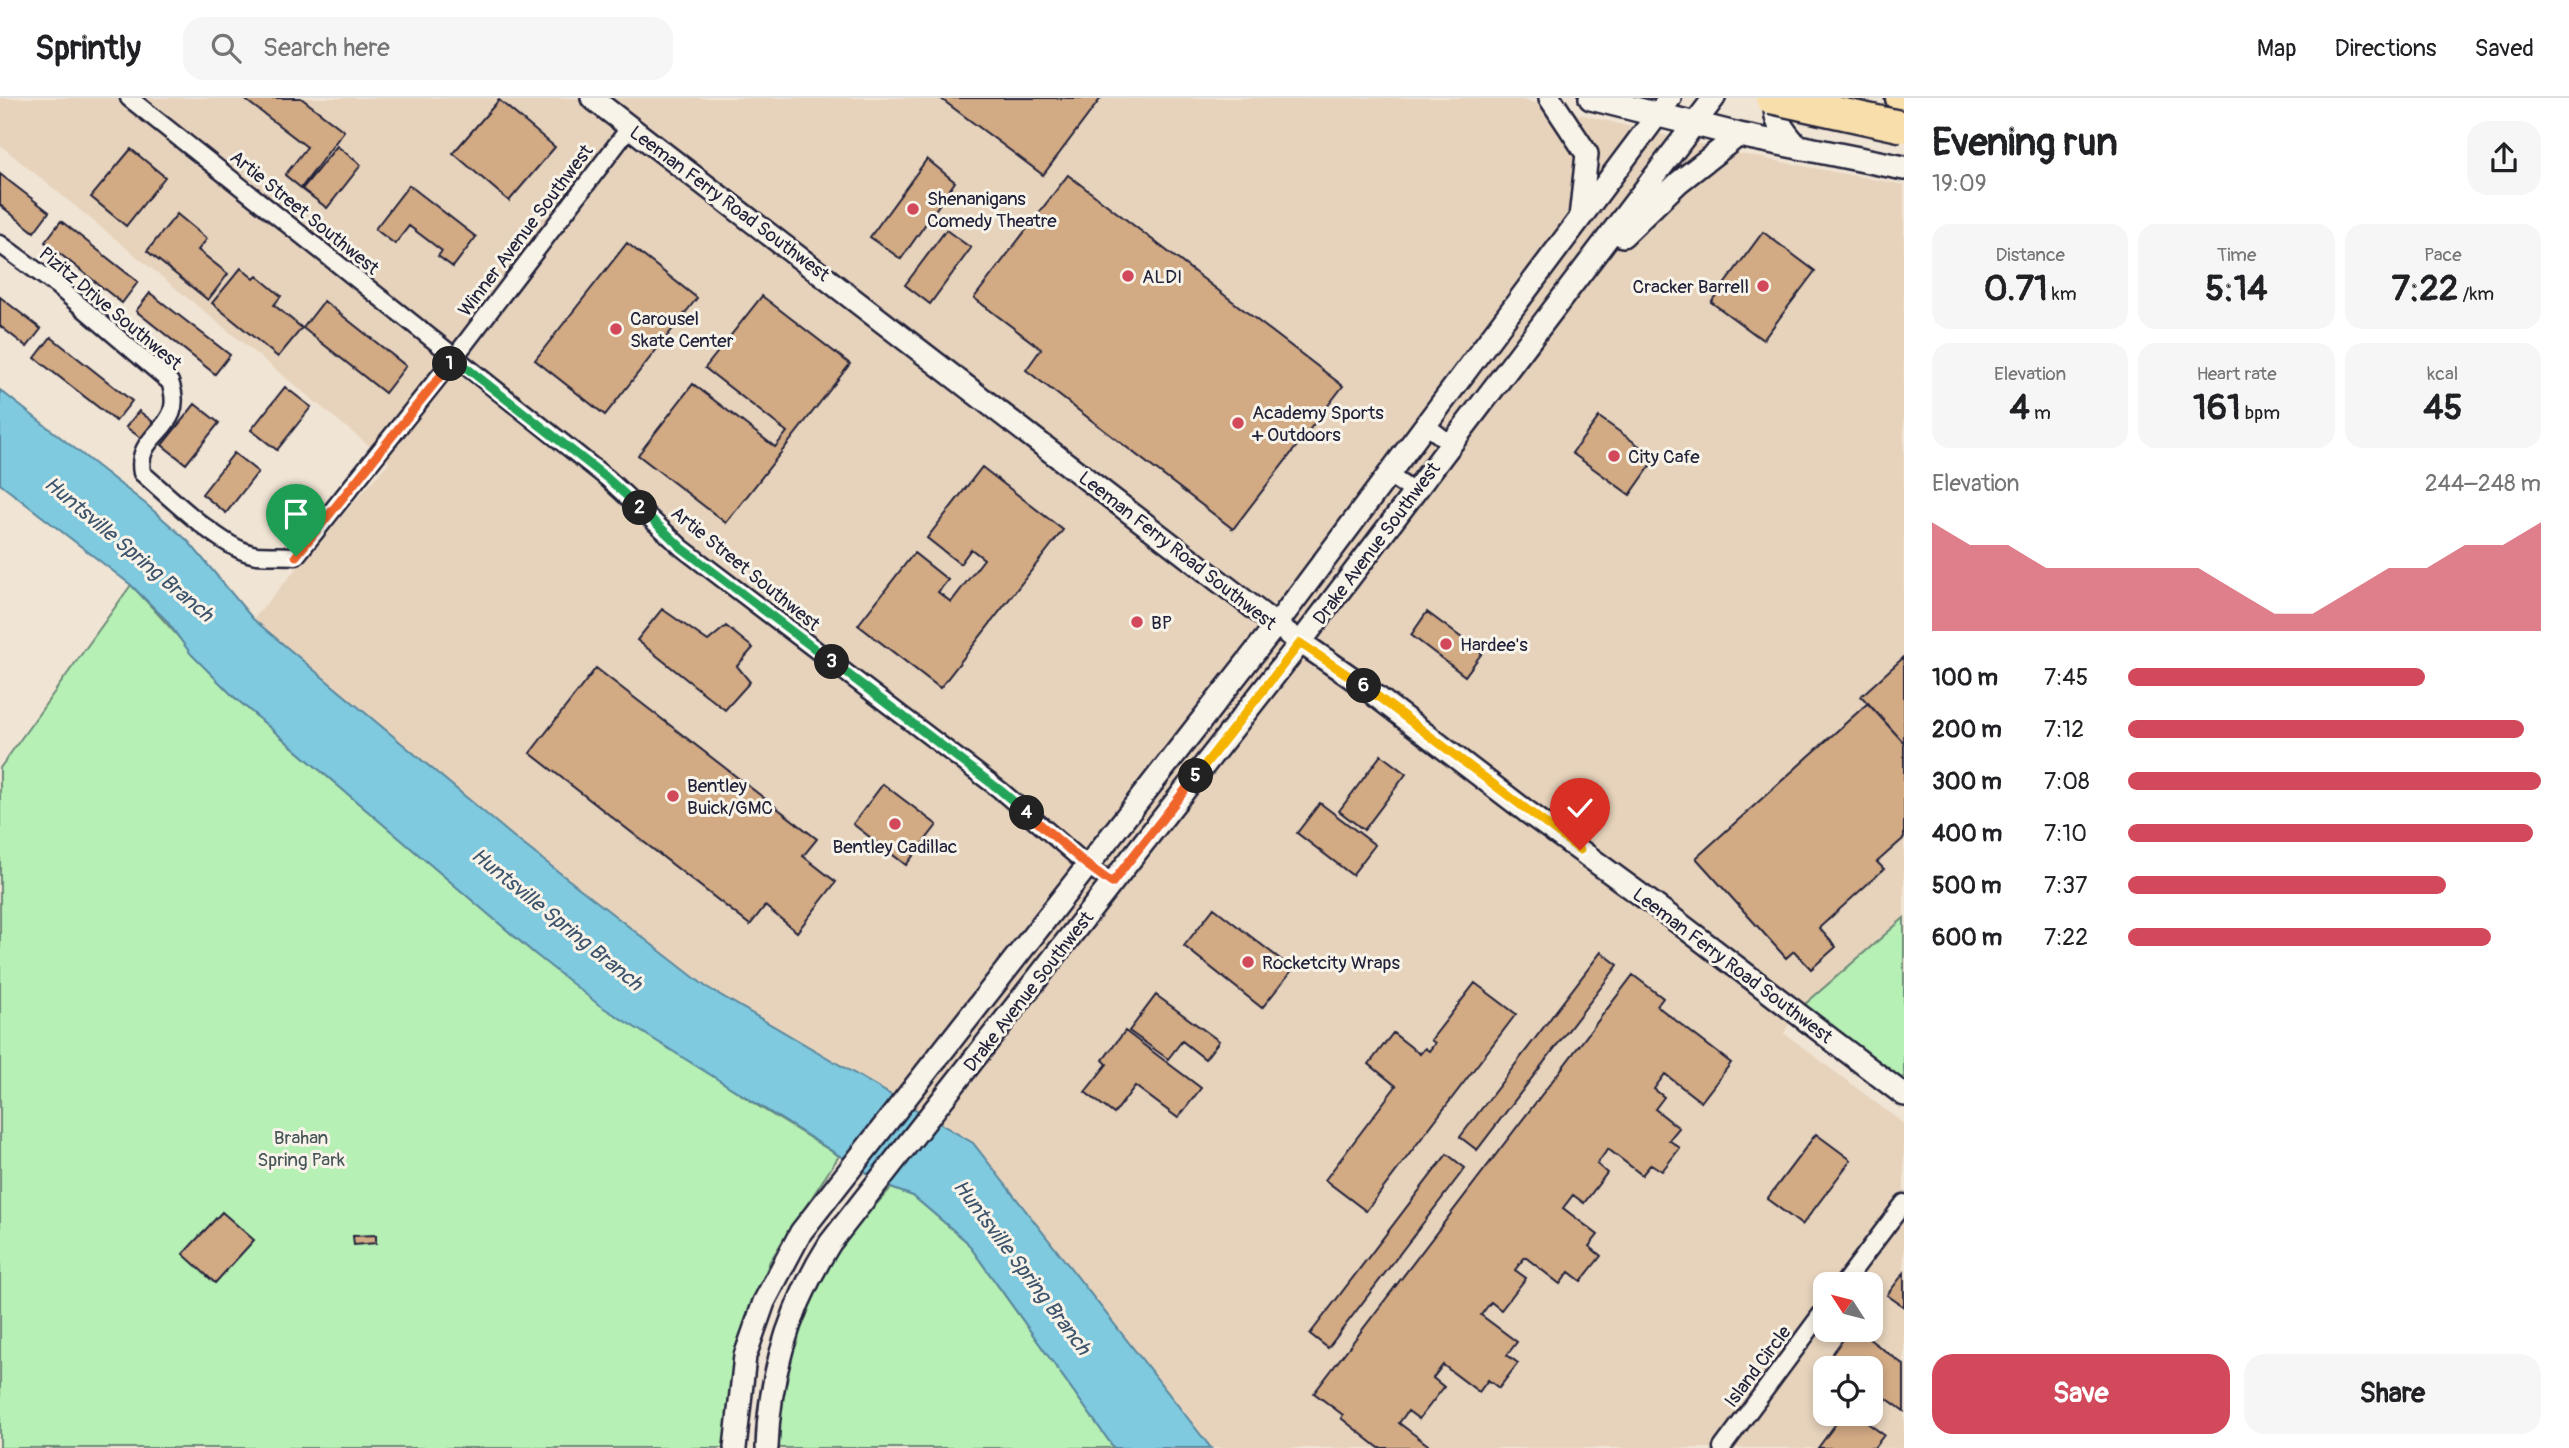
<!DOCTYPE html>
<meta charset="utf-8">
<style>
:root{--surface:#fff;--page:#f6f6f6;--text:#202124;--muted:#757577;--line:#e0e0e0;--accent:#d1495b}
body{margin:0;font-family:Pangolin,sans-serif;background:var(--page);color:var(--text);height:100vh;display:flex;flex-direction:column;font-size:26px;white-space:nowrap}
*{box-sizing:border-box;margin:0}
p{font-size:23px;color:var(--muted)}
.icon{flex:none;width:38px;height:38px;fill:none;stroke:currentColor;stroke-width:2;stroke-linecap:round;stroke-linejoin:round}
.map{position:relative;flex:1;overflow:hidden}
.sheet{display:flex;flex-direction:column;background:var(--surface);width:665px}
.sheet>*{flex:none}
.needle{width:46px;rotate:306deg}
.controls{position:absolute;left:1813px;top:1174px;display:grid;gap:14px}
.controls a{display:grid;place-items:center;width:70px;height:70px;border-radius:14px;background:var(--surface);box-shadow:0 4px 10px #0003;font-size:35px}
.pin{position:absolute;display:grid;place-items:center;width:60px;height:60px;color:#fff;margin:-72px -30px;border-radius:50% 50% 50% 0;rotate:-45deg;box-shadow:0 0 7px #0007}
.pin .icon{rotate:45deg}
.km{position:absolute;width:35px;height:35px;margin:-18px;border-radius:50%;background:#222;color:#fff;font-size:19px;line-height:35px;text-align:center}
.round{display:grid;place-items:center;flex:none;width:74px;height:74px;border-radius:21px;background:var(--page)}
.summary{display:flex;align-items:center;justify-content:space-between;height:119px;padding:0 28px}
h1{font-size:38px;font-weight:700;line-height:52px}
.metrics{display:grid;grid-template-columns:repeat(3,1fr);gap:10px;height:119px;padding:7px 28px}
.metrics div{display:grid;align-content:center;border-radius:18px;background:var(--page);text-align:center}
.metrics b{font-size:35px;font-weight:700}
.metrics small{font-size:19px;font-weight:400}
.metrics p{font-size:19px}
.chart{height:196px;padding:14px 28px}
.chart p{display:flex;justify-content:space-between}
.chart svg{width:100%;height:126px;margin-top:7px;fill:var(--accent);opacity:.7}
.primary-button{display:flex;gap:14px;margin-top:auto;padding:14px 28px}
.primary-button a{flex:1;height:80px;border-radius:21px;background:var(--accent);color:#fff;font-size:28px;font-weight:700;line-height:80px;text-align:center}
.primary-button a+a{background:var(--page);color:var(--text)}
ul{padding:0 28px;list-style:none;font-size:23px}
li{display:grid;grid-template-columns:112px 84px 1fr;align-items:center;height:52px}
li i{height:18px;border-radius:9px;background:var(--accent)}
header{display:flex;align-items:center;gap:42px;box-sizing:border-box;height:98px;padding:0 35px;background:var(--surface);border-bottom:2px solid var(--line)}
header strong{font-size:33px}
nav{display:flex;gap:38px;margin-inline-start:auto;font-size:24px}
.search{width:490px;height:63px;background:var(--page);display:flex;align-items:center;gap:18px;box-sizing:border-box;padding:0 24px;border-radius:21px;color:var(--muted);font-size:26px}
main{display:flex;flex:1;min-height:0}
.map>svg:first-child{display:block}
.built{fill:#e7d3bc;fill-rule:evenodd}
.green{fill:#b6f0b4;stroke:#6c8978;stroke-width:2}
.water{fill:#7fcadf;stroke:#5a879d;stroke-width:2}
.building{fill:#d2aa84;stroke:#22223b;stroke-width:2}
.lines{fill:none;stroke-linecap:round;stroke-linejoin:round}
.minor-casing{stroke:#22223b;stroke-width:21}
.tertiary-casing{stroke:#22223b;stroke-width:26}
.secondary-casing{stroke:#22223b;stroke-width:28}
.motorway-casing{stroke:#22223b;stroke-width:35}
.minor{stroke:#f7f3e8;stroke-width:16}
.tertiary{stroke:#f7f3e8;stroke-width:21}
.secondary{stroke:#f7f3e8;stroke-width:23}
.motorway{stroke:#f8deab;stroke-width:30}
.motorway-bridge-casing{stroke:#22223b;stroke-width:35;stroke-linecap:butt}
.motorway-bridge{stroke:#f8deab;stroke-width:30}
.split-1-casing{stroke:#fff;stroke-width:14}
.split-2-casing{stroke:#fff;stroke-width:14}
.split-3-casing{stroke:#fff;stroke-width:14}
.split-4-casing{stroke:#fff;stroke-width:14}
.split-5-casing{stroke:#fff;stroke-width:14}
.split-6-casing{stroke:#fff;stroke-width:14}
.split-7-casing{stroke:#fff;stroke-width:14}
.split-1{stroke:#f0652b;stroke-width:9}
.split-2{stroke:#22a559;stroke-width:9}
.split-3{stroke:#22a559;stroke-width:9}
.split-4{stroke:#22a559;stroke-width:9}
.split-5{stroke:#f0652b;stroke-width:9}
.split-6{stroke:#f5b400;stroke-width:9}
.split-7{stroke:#f5b400;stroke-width:9}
.poi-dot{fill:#d1495b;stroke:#f7f3e8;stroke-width:2.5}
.labels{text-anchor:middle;stroke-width:6;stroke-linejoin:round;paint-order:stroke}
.poi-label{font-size:19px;fill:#22223b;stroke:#f7f3e8;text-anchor:start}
.street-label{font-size:19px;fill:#22223b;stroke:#f7f3e8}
.park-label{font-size:19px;fill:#475659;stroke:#f7f3e8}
.water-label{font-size:21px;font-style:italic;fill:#3e546c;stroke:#f7f3e8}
</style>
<header>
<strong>Sprintly</strong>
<div class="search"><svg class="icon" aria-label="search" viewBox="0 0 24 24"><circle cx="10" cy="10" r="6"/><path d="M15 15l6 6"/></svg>Search here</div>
<nav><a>Map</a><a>Directions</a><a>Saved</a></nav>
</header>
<main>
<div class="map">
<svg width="1904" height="1350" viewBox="0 0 1904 1350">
<rect width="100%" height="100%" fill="#f0e4d4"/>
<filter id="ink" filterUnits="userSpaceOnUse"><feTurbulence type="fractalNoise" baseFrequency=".0143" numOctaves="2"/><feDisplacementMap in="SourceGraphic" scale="14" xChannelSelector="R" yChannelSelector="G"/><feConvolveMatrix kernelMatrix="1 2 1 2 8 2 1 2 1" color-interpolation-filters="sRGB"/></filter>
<g filter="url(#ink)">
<path class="built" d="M0,0H1515L1740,56L1904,87V820L1796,914L1784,935L1904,1026V1350H1211L973,1045L705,888L515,740L253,521L389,364L0,47ZM1825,1186H1871V1232H1825ZM1825,1270H1871V1316H1825Z"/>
<path class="green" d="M131,487C166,523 197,562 233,598L535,856L758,1008L839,1058L770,1163L742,1237L726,1326L727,1350H0V670Z
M1904,820V997L1796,914Z
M891,1090L913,1098L966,1143L1114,1350H776L781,1285L798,1230L820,1179L860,1124Z"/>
<path class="water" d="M0,292L147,407L188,443L253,521L515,740L705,888L973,1045L1211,1350H1114L966,1143L913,1098L891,1090L599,907L535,856L233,598L191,556L166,522L131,487L0,386Z"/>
<path class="building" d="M243,0H301L344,33L301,90L285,77L307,49Z
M940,0H1101L1043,77Z
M499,2L555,49L509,103L453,55Z
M337,48L361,67L327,110L302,91Z
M131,51L165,79L126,128L91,99Z
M927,61L955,84L901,161L870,139Z
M0,76L49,114L34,134L0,107Z
M1068,77L1343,288L1233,431L1026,272L1041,251L974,200Z
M409,87L476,139L453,169L438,158L442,153L409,128L395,146L375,131Z
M177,116L207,141L198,152L228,176L208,202L147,153Z
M61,123L138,184L122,205L45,144Z
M946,132L971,150L930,206L905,187Z
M1763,134L1815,173L1763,242L1711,204Z
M627,145L697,200L605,317L535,262Z
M241,170L254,181L257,178L281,198L274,207L302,230L278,259L212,205Z
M150,195L230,257L215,276L136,213Z
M762,198L850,266L726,425L638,357L693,286L775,349L787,334L705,270Z
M0,199L41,231L27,249L0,228Z
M324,203L406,268L385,295L303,230Z
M51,239L132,303L116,323L35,260Z
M285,289L311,309L277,352L251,332Z
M195,306L219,325L186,366L162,347Z
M139,313L153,324L141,340L126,329Z
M1599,319L1656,360L1630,397L1572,355Z
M234,355L258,374L226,415L202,396Z
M982,369L1063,432L940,590L858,527L914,455L948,482L938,494L951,504L984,461L971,451L960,466L927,440Z
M662,511L708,543L726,528L753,550L737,568L750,584L725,612L637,542Z
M1427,514L1482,555L1465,578L1411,537Z
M1904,559V645L1861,598Z
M596,570L817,741L803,758L836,784L797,834L765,808L750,827L530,655Z
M1868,605L1904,645V740L1877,764L1884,771L1819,830L1836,849L1811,871L1794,853L1786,860L1696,760Z
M1381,657L1406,676L1364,732L1339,713Z
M883,686L937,727L906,767L853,726Z
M1320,705L1375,747L1352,777L1297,735Z
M1214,810L1293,871L1262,910L1184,848Z
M1601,854L1618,867L1477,1052L1460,1039Z
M1633,877L1663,900L1657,908L1731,965L1701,1004L1665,976L1654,991L1664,999L1655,1011L1679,1030L1669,1042L1680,1050L1662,1073L1651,1066L1642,1077L1608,1051L1597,1066L1607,1075L1584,1105L1573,1097L1563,1110L1598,1137L1589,1148L1601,1158L1581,1183L1569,1174L1560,1186L1525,1159L1515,1172L1526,1180L1501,1212L1491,1204L1481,1217L1517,1244L1507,1257L1518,1265L1499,1290L1488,1282L1479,1294L1443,1267L1433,1280L1444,1289L1419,1321L1408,1313L1399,1325L1432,1350H1379L1341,1320L1343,1317L1314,1295Z
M1475,885L1516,916L1366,1113L1325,1082L1396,988L1369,966L1393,935L1420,956L1425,950L1429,953L1435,945L1431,942Z
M1156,897L1219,943L1205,961L1182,943L1168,961L1129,933Z
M1125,933L1201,990L1178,1020L1135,988L1114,1016L1085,994L1107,966L1103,962Z
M1816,1036L1851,1062L1802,1127L1767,1101Z
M1447,1056L1465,1070L1328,1250L1310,1236Z
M222,1114L254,1142L215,1185L183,1156Z
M376,1137V1145L354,1147L353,1138Z
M1904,1175V1209L1887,1197Z
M1850,1232H1857L1904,1267V1313L1871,1289V1270H1846L1830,1259Z
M1843,1316H1855L1884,1337L1874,1350H1818Z"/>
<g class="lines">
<g class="minor-casing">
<path id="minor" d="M129,0L607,380L682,450L1000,692L1087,767L1112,785
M0,146L56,187L170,284C188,334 134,332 142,375C168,397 224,453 257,457C270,458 283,457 296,458L454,260L630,29
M1426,327L1452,347
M1389,377L1415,395
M1843,1186L1904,1105
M1722,1350L1825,1211"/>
</g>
<g class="tertiary-casing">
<path id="tertiary" d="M592,0L1276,527L1355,582L1526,713L1671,819L1904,997
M1550,0L1587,56L1580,120
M1623,138L1679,84L1739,37
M735,1350L745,1258L764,1204L801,1134L1276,527L1670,0
M767,1350C769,1275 790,1208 830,1145L1300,545L1714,0"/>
</g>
<g class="secondary-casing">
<path id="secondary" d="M1591,0L1739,37L1904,70
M1777,0C1773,22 1782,32 1796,48"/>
</g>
<g class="motorway-casing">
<path id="motorway" d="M1901,0L1904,1"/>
</g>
<use href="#minor" class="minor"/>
<use href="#tertiary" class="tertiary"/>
<use href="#secondary" class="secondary"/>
<use href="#motorway" class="motorway"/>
<g class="motorway-bridge-casing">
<path id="motorway-bridge" d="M1771,0L1904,29"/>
</g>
<use href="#motorway-bridge" class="motorway-bridge"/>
</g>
</g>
<g class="lines" filter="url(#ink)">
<g class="split-1-casing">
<path id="split-1" d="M296,458L450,266"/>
</g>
<g class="split-2-casing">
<path id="split-2" d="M450,266L454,260L607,380L640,410"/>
</g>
<g class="split-3-casing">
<path id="split-3" d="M640,410L682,450L832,564"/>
</g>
<g class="split-4-casing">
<path id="split-4" d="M832,564L1000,692L1027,715"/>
</g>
<g class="split-5-casing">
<path id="split-5" d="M1027,715L1087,767L1112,785L1196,678"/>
</g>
<g class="split-6-casing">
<path id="split-6" d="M1196,678L1300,545L1364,588"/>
</g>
<g class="split-7-casing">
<path id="split-7" d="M1364,588L1580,752"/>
</g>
<use href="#split-1" class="split-1"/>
<use href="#split-2" class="split-2"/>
<use href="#split-3" class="split-3"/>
<use href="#split-4" class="split-4"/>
<use href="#split-5" class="split-5"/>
<use href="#split-6" class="split-6"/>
<use href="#split-7" class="split-7"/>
</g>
<g class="poi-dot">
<circle cx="913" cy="111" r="7"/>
<circle cx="1128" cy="178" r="7"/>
<circle cx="1763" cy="188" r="7"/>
<circle cx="616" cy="231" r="7"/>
<circle cx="1238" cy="325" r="7"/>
<circle cx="1614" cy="358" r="7"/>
<circle cx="1137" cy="524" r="7"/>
<circle cx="1446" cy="546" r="7"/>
<circle cx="673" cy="698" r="7"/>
<circle cx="895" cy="726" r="7"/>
<circle cx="1248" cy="864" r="7"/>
</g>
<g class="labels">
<g class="poi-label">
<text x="927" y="107">Shenanigans<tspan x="927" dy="22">Comedy Theatre</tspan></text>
<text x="1142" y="185">ALDI</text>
<text x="1749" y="195" text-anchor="end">Cracker Barrell</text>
<text x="630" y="227">Carousel<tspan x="630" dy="22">Skate Center</tspan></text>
<text x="1252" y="321">Academy Sports<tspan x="1252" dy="22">+ Outdoors</tspan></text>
<text x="1628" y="365">City Cafe</text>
<text x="1151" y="531">BP</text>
<text x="1460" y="553">Hardee's</text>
<text x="687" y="694">Bentley<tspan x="687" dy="22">Buick/GMC</tspan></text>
<text x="895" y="755" text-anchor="middle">Bentley Cadillac</text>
<text x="1262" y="871">Rocketcity Wraps</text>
</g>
<g class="street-label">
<text transform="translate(730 105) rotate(37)" y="7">Leeman Ferry Road Southwest</text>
<text transform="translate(305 114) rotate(39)" y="7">Artie Street Southwest</text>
<text transform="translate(525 132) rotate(-53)" y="7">Winner Avenue Southwest</text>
<text transform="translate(111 210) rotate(40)" y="7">Pizitz Drive Southwest</text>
<text transform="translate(1376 445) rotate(-53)" y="7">Drake Avenue Southwest</text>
<text transform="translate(1178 452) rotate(38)" y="7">Leeman Ferry Road Southwest</text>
<text transform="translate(746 470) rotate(39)" y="7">Artie Street Southwest</text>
<text transform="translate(1733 867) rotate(37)" y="7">Leeman Ferry Road Southwest</text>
<text transform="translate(1028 893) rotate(-52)" y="7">Drake Avenue Southwest</text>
<text transform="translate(1757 1268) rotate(-53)" y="7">Island Circle</text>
</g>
<g class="park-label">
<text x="301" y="1046">Brahan<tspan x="301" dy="22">Spring Park</tspan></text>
</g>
<g class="water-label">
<text transform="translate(129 451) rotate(40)" y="7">Huntsville Spring Branch</text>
<text transform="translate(557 821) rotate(39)" y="7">Huntsville Spring Branch</text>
<text transform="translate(1022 1169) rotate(53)" y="7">Huntsville Spring Branch</text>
</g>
</g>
</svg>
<div class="controls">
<a><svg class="needle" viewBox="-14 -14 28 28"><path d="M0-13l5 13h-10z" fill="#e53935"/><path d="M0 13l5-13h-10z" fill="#757577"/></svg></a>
<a><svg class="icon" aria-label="locate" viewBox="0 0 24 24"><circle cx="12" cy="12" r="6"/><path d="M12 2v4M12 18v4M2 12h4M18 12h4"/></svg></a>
</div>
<div class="pin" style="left:296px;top:458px;background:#1e9e55"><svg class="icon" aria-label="arrive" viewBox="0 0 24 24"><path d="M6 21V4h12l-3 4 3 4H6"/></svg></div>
<div class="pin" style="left:1580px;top:752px;background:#d93025"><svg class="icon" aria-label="check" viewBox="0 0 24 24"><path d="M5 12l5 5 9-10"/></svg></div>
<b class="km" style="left:450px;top:266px">1</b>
<b class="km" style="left:640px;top:410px">2</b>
<b class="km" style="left:832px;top:564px">3</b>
<b class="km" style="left:1027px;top:715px">4</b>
<b class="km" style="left:1196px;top:678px">5</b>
<b class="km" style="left:1364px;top:588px">6</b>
</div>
<section class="sheet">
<div class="summary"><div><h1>Evening run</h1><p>19:09</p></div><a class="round"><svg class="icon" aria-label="share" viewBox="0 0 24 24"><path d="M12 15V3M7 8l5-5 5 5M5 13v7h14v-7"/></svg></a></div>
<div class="metrics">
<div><p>Distance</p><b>0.71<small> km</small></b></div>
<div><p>Time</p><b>5:14</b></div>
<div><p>Pace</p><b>7:22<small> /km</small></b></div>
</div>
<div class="metrics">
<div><p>Elevation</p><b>4<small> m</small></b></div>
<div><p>Heart rate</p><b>161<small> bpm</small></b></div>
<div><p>kcal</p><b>45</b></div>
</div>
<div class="chart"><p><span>Elevation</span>244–248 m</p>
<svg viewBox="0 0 160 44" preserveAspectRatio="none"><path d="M0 44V6L10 14L20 14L30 22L40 22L50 22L60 22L70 22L80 30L90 38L100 38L110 30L120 22L130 22L140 14L150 14L160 6V44z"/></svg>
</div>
<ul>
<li><b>100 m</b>7:45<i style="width:72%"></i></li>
<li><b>200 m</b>7:12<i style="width:96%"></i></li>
<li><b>300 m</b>7:08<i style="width:100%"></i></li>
<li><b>400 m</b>7:10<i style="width:98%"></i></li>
<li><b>500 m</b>7:37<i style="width:77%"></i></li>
<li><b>600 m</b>7:22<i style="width:88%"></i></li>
</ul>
<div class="primary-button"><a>Save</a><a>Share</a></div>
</section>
</main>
